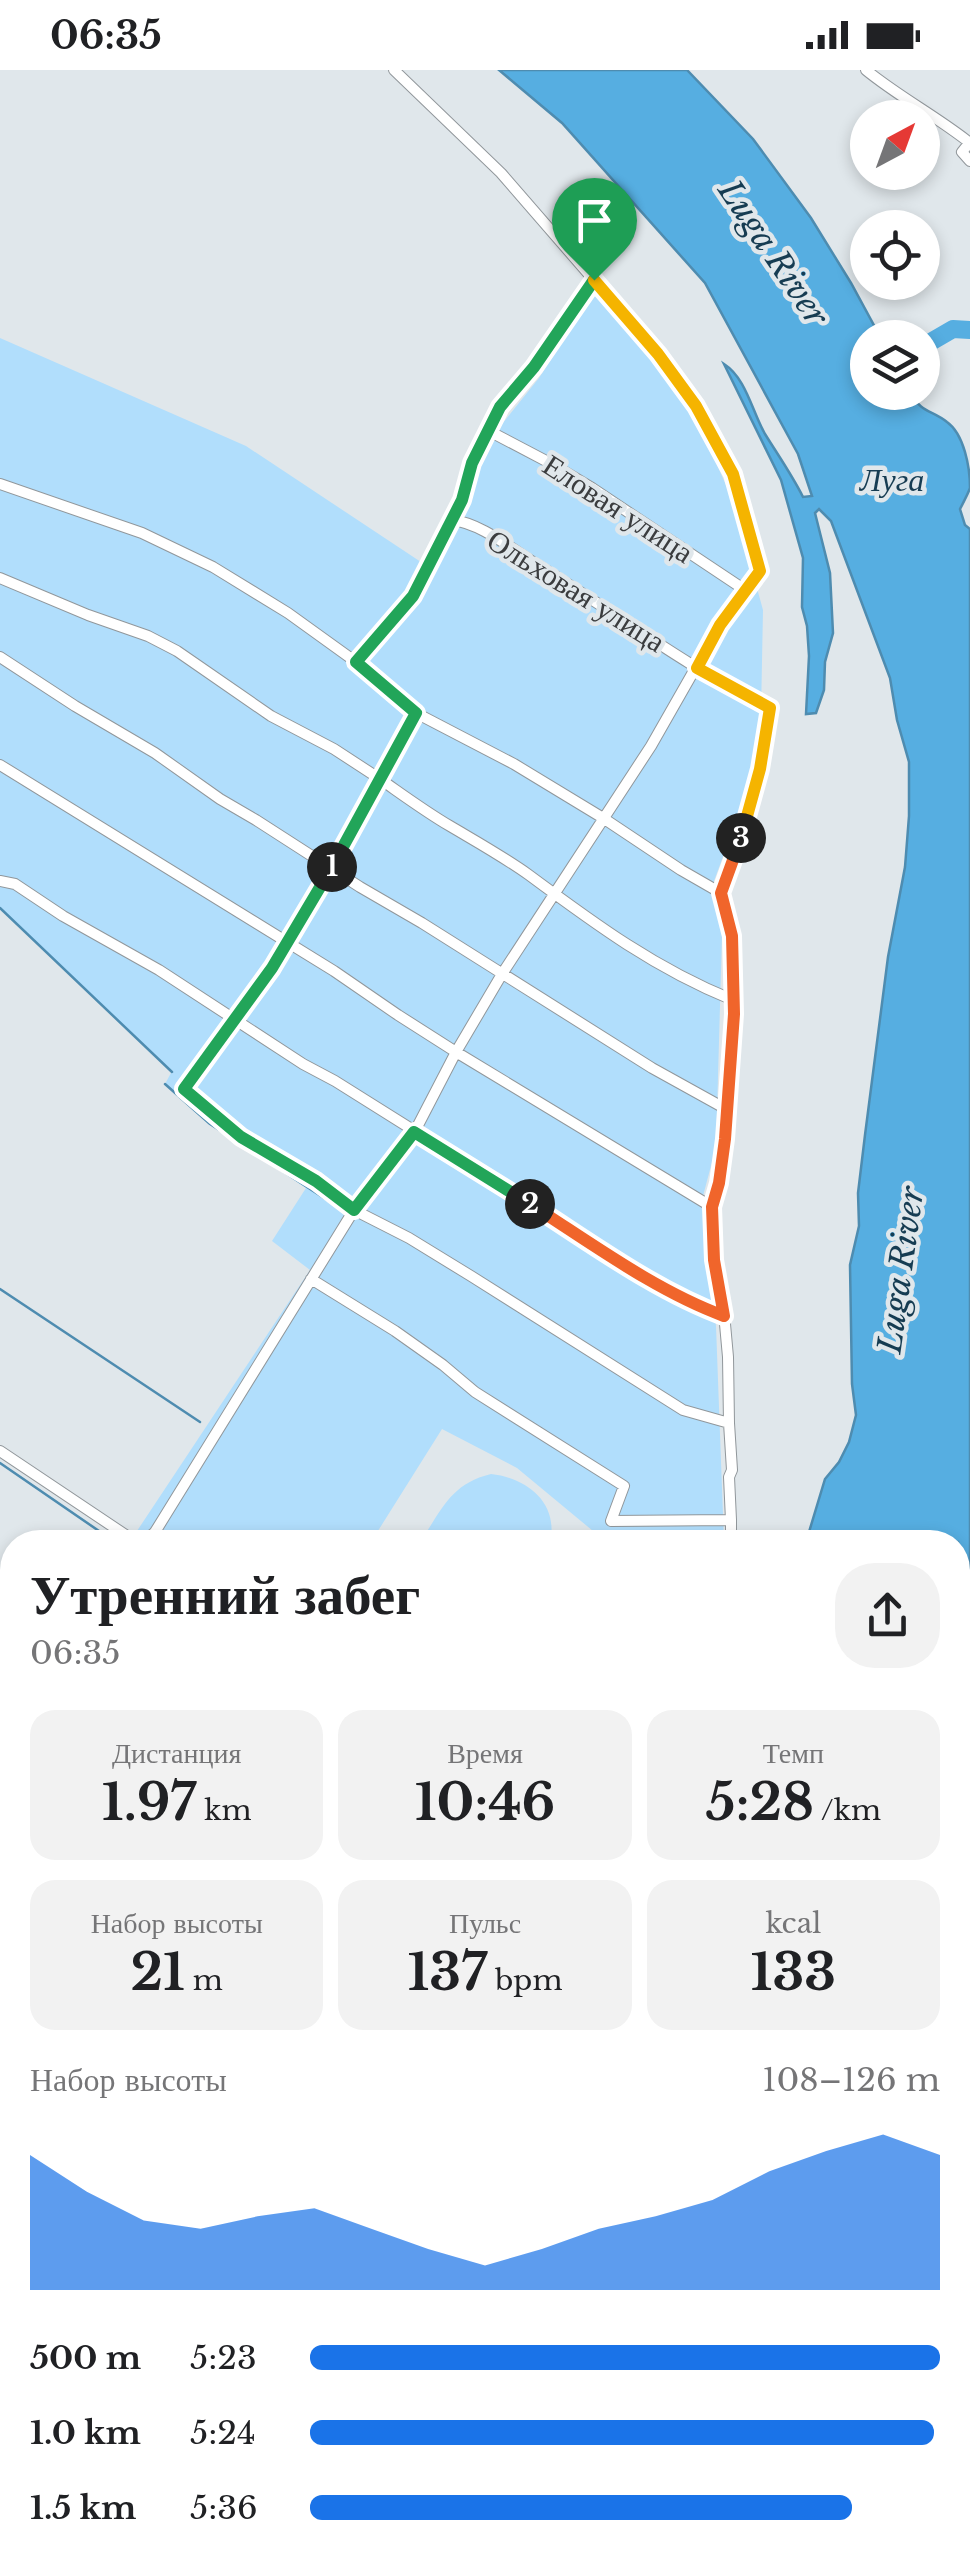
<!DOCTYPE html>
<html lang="ru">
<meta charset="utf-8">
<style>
:root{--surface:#fff;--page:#f2f2f2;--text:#202124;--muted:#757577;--accent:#1a73e8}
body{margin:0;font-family:"Libre Baskerville",serif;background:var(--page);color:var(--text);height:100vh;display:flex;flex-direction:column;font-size:38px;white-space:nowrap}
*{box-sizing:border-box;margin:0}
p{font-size:32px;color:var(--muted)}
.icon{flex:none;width:55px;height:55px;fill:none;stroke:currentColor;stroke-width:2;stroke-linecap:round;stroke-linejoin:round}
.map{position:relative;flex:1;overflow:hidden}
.side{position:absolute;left:0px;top:1460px;width:970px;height:1038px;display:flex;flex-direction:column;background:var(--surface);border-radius:40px 40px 0 0;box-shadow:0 5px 15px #0003}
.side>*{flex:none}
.needle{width:65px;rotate:41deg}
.tools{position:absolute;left:850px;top:30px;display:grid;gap:20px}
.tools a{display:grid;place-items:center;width:90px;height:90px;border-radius:50%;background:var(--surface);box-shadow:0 5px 15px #0003;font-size:50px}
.pin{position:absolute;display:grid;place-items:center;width:85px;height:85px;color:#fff;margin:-102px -42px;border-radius:50% 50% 50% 0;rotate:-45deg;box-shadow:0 0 10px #0007}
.pin .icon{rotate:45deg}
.km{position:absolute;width:50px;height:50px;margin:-25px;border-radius:50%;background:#222;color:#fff;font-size:28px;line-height:50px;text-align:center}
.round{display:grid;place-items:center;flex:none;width:105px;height:105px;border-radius:40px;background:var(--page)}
.overview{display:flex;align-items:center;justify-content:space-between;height:170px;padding:0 30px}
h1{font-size:55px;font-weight:700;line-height:75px}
.metrics{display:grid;grid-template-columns:repeat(3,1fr);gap:15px;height:170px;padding:10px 30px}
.metrics div{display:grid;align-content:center;border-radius:25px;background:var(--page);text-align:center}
.metrics b{font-size:50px;font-weight:700}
.metrics small{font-size:28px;font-weight:400}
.metrics p{font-size:28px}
.chart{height:280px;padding:20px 30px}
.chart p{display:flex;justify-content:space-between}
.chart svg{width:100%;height:180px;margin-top:10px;fill:var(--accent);opacity:.7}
ul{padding:0 30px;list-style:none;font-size:32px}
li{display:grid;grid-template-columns:160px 120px 1fr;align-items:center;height:75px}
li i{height:25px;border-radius:12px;background:var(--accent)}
.status{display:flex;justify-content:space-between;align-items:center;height:70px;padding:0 50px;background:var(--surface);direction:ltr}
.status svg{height:28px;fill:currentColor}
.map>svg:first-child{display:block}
.forest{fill:url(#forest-firs)}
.garden{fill:#b1defc}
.water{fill:#56aee1;stroke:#4e8cb0;stroke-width:2.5}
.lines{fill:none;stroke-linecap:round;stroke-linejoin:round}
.stream{stroke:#4e8cb0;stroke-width:2.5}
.river{stroke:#56aee1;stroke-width:18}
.minor-casing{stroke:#91979b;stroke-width:12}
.tertiary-casing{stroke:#91979b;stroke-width:15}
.trunk-casing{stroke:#91979b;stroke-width:18}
.minor{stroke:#fff;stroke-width:10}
.tertiary{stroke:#fff;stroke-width:12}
.trunk{stroke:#fff;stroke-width:15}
.split-1-casing{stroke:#fff;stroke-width:20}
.split-2-casing{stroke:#fff;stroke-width:20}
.split-3-casing{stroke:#fff;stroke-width:20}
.split-4-casing{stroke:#fff;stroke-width:20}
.split-1{stroke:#22a559;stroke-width:12}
.split-2{stroke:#22a559;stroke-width:12}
.split-3{stroke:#f0652b;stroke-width:12}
.split-4{stroke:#f5b400;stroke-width:12}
.labels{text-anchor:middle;stroke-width:9;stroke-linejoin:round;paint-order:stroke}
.street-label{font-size:30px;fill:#3b3d3f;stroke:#e0e7eb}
.water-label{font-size:32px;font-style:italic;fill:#163c52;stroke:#e0e7eb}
</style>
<div class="status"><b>06:35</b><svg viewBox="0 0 49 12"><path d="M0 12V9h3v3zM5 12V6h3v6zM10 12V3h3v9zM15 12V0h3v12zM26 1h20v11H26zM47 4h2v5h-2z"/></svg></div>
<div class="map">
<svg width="970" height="2497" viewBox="0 0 970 2497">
<defs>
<pattern id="forest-firs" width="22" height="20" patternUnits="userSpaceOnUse" patternTransform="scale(2.5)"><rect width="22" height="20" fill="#b1defc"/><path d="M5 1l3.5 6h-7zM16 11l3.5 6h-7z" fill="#99bfd9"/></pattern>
</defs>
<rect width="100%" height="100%" fill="#e0e7eb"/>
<path class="forest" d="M970,1962V2033L967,2026L958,2017V1970Z
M0,2318L12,2325V2478L0,2492Z"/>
<path class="garden" d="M594,222L655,293L699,354L733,431L763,540L761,643L747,722L714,811L722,866L716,1077L703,1126L716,1256L724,1472H593V1461L517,1398L442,1359L371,1472H148L135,1464L310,1200L272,1171L306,1118L210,1054L165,1014L172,1001L0,838V268L246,376L433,500L463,445L479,396L498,359L539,308Z
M491,1404C527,1408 559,1433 550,1472H420C442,1440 450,1414 491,1404Z"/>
<path class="water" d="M499,0H687L753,69L811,148L851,213L876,259L891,267L868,268V322L911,323C921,343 932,340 947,352C964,364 970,397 970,418C968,424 963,433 960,439L965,455L970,459V1737L958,1794V1472H806L825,1409L839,1392L849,1372L856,1345L852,1314L850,1195L859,1156L858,1123L865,1065L888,887L905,797L909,746V692L897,650L890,608L831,451L819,439L815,443L830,503L833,563L825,592L824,620L816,643L806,644L809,586L807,556L802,537L803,488L781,410L724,294C746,308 752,341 765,364C778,385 792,405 803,427L812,426L798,384L705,213L562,53Z
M589,2485H762L761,2497H587Z"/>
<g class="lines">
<path class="stream" d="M0,838L172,1002
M165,1014L210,1054L344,1141
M0,1219L200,1352
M0,1393L115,1472"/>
<path class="river" d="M922,277L953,259L970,260
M958,1971L970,1973"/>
<g class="minor-casing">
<path id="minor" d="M866,0C899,27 936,46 970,73
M970,72L962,82L970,91
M489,361L550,393L592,418L745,520
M0,414L142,463L213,497L288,543L356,592L416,643L514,694L603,748L681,800L721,823
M452,450C480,453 509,477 533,492C612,540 687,598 770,638L752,732L721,823L732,866L733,983L727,1025L725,1069L719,1113L712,1137
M0,508L88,545L148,566L177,581L271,646L334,679L380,709L416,643
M0,587L75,636L155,683L220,729L256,750L360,817L422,853L652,998L726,1039
M356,592L413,526L462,430L471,393L501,337L535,297L594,210
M0,695L334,901L398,945L456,982L712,1137L714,1190L724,1243L728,1287L729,1353
M0,811L15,814L63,846L159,900L303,994L335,1011L660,1215L698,1236L724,1246
M311,1209L395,1261L443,1295L475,1322L624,1416L611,1451L731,1450L729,1407L732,1400L729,1353L683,1340L471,1206L409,1168L354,1140L316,1111L241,1067L184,1019L272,898L332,797L380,709C403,725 426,742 450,756C477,772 504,787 529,805C595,854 656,899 733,930
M0,1381L136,1472
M731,1450V1472
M143,1472L155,1462L354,1140L414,1063L456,982L502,904L651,676L720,555L761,501L733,403L696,336L658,284L501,103L394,0"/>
</g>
<g class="tertiary-casing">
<path id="tertiary" d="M0,1856L12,1858
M0,1887L12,1895
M958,2311L970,2289
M853,2497L860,2485"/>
</g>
<g class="trunk-casing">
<path id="trunk" d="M313,2485L332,2497
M57,2497L70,2485"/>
</g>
<use href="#minor" class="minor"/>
<use href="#tertiary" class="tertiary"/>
<use href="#trunk" class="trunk"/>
</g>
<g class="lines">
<g class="split-1-casing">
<path id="split-1" d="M332,797L416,643L356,592L413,526L462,430L472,393L500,337L534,297L594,210"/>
</g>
<g class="split-2-casing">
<path id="split-2" d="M332,797L272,898L184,1019L241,1067L316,1111L354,1140L414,1062L530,1134"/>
</g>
<g class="split-3-casing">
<path id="split-3" d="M530,1134C591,1173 656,1221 724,1246L714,1190L712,1137L719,1113L725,1069L734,944L732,866L721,823L741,768"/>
</g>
<g class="split-4-casing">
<path id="split-4" d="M594,210L658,284L696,336L733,404L760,501L720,555L697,598L770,638L760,699L741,768"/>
</g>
<use href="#split-1" class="split-1"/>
<use href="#split-2" class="split-2"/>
<use href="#split-3" class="split-3"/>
<use href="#split-4" class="split-4"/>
</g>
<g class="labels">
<g class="street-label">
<text transform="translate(618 439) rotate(33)" y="10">Еловая улица</text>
<text transform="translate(576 521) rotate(32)" y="10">Ольховая улица</text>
</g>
<g class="water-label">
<text transform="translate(773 183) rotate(56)" y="11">Luga River</text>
<text x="892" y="421">Луга</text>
<text transform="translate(901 1200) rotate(-82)" y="11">Luga River</text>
</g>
</g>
</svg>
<div class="tools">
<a><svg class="needle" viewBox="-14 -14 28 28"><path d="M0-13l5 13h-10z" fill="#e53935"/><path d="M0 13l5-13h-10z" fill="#757577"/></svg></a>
<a><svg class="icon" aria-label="locate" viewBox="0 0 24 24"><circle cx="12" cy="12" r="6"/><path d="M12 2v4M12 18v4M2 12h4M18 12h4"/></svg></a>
<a><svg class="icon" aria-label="layers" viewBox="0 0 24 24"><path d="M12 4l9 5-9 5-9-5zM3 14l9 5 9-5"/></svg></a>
</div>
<div class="pin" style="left:594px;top:210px;background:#1e9e55"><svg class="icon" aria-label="arrive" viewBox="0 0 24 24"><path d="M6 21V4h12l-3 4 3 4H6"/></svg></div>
<b class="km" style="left:332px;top:797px">1</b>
<b class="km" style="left:530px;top:1134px">2</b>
<b class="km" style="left:741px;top:768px">3</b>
<section class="side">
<div class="overview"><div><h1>Утренний забег</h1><p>06:35</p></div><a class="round"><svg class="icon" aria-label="share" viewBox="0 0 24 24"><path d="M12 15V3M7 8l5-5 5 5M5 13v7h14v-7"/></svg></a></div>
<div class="metrics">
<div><p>Дистанция</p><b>1.97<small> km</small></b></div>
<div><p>Время</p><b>10:46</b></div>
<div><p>Темп</p><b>5:28<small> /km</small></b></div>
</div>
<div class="metrics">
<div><p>Набор высоты</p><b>21<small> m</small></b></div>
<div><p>Пульс</p><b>137<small> bpm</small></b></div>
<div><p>kcal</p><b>133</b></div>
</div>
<div class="chart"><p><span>Набор высоты</span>108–126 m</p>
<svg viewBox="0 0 160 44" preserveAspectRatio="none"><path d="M0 44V11L10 20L20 27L30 29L40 26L50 24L60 29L70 34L80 38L90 34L100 29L110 26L120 22L130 15L140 10L150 6L160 11V44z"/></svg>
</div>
<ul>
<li><b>500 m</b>5:23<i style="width:100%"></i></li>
<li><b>1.0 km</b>5:24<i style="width:99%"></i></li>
<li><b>1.5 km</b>5:36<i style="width:86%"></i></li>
</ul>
</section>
</div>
